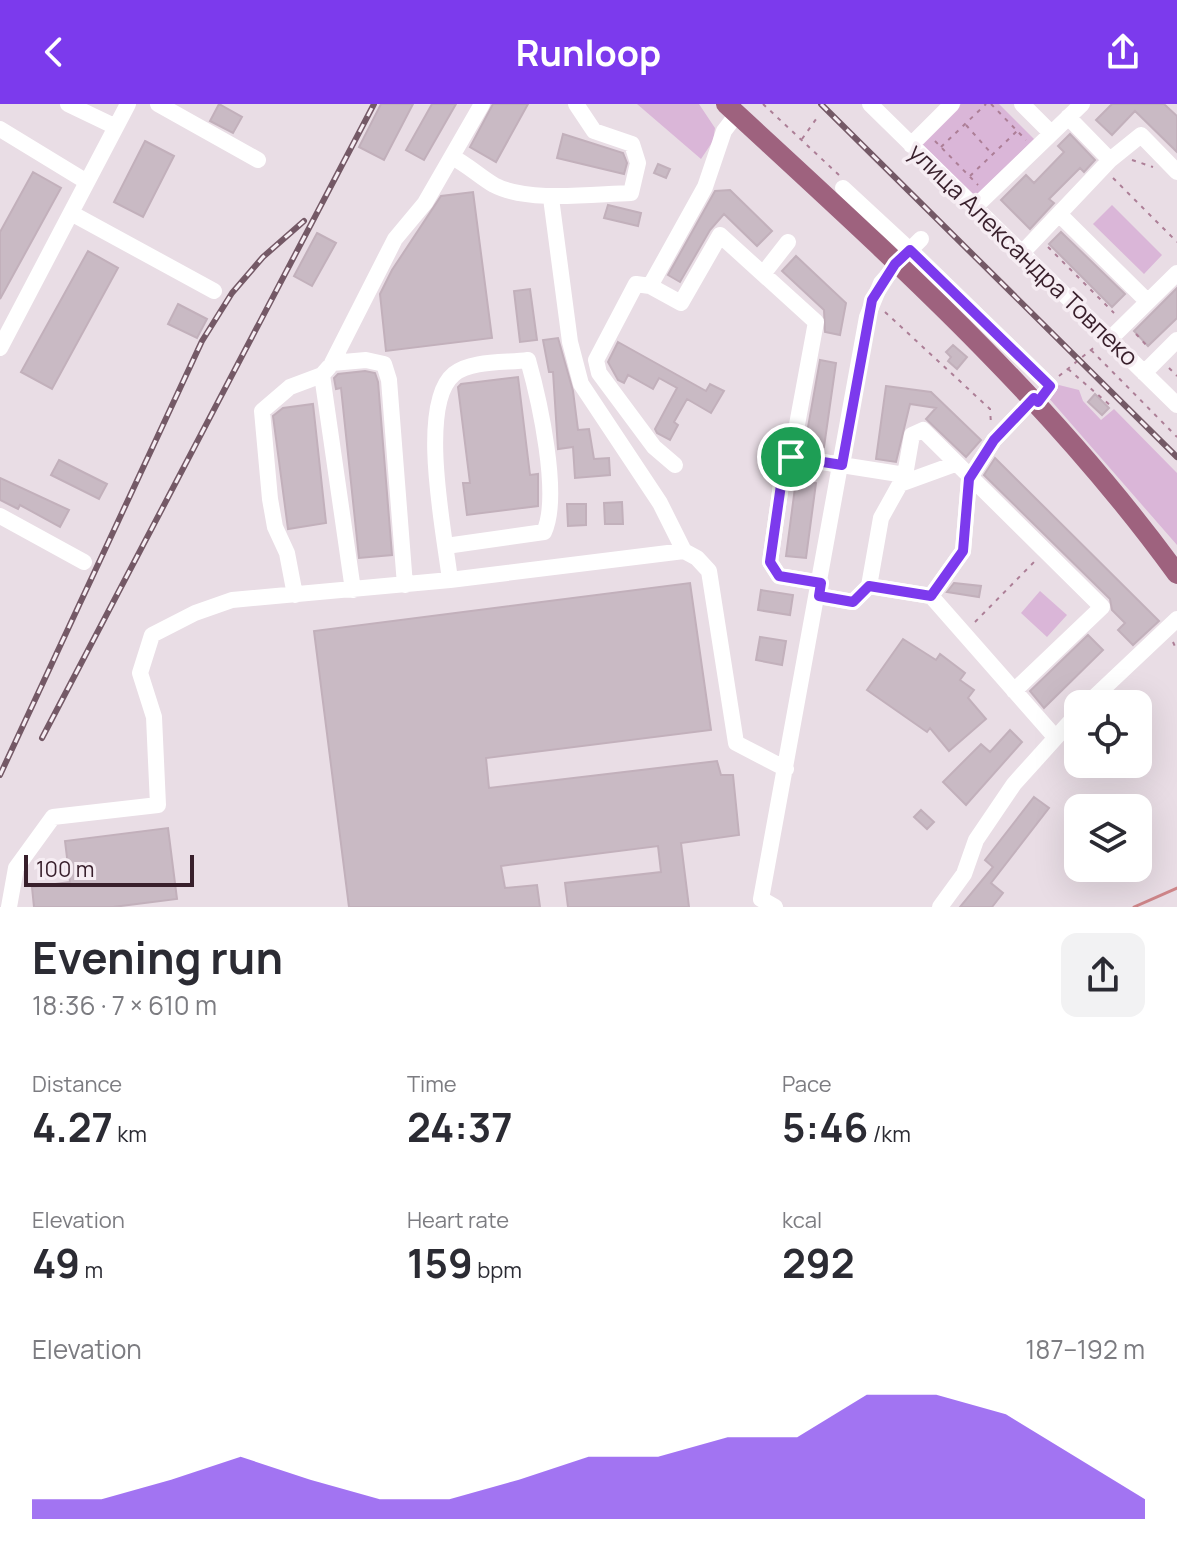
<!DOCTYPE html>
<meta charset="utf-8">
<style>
:root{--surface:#fff;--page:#f2f2f3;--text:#2b2b33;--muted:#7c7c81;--accent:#7c3aed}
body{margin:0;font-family:Manrope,sans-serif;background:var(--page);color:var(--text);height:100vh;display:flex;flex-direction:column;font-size:30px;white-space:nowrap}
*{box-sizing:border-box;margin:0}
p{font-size:26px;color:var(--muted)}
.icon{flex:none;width:44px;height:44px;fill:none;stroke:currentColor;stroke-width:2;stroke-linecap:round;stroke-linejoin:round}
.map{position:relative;height:803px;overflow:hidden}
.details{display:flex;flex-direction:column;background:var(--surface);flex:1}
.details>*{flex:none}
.controls{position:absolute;left:1064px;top:586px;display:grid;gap:16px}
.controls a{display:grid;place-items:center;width:88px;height:88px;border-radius:16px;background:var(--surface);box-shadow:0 8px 32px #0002;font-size:40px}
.scale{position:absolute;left:24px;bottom:20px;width:170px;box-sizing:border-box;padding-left:8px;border:4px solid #381f2b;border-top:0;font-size:22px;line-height:28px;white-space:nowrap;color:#381f2b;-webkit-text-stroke:6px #f6edf3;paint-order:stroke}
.pin{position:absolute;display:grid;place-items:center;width:68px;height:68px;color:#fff;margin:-34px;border:4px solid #fff;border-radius:50%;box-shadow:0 2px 8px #0007}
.round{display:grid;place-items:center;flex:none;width:84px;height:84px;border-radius:16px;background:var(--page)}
.headline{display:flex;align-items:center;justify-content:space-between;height:136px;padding:0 32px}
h1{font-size:44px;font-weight:700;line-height:60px}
.metrics{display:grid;grid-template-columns:repeat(3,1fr);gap:12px;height:136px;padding:8px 32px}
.metrics div{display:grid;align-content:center}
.metrics b{font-size:40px;font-weight:700}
.metrics small{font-size:22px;font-weight:400}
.metrics p{font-size:22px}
.chart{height:224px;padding:16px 32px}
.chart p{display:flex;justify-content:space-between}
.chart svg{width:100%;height:144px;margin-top:8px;fill:var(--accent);opacity:.7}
header{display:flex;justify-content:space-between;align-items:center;height:104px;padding:0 32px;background:var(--accent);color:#fff;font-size:36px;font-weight:700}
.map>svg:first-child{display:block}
.green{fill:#dab6d8}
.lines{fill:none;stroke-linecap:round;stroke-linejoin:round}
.stream{stroke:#ce8589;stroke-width:3}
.building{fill:#c9bac4;stroke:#c2b0bb;stroke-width:2}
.path{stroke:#ac7e96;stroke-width:2;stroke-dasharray:4 6;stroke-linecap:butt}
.minor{stroke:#fff;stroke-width:16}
.major{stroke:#9e627e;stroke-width:20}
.rail-casing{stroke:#745966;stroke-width:6}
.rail{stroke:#f6edf3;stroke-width:3;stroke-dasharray:9;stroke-linecap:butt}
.route-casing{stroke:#fff;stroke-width:16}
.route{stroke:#7c3aed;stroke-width:10}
.labels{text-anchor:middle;stroke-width:7;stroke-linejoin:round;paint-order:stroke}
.street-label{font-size:24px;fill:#381f2b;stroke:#f6edf3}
</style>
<header><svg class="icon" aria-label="back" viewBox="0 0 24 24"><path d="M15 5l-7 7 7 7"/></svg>Runloop<svg class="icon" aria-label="share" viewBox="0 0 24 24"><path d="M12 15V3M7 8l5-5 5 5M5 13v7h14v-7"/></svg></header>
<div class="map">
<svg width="1177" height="803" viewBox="0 0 1177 803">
<rect width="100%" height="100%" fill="#e9dde5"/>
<path class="green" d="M637,0H699L715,24L713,37L701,55Z
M961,0H999L1034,35L974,94L920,40Z
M1112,101L1162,151L1144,170L1093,120Z
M1059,281L1079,286L1083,297L1101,316L1114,305L1177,369V441L1047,292Z
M1040,487L1067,511L1047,533L1021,509Z"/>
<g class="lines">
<path class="stream" d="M1134,803L1177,784"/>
</g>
<path class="building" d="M219,0L242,13L233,29L210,17Z
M381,0H413L384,56L359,43Z
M432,0H456L424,56L406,46Z
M493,0H528L496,58L470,43Z
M1112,0H1164L1177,12V48L1135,7L1112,31L1096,16Z
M563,30L623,49L627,59L624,70L557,54Z
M1070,30L1095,56L1084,68L1080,64L1049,95L1054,99L1030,125L1001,96L1026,71L1034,79L1064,48L1058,42Z
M145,37L174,52L143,113L114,98Z
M658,60L670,65L666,74L654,69Z
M33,68L61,84L0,195V128Z
M730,86L772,127L757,142L724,110L710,126L680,178L668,171L715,87Z
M473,88L492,234L386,247L380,190L392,166L441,92Z
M608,101L641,109L638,122L604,114Z
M1061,128L1125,190L1112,203L1049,140Z
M317,129L336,139L312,182L294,172Z
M88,147L118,164L52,285L21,268Z
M796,152L846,199L840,231L825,228L824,206L782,167Z
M1177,184V214L1148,242L1134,227Z
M530,185L537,236L520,238L514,187Z
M178,200L207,215L197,234L168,220Z
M558,234L573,287L578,326L589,325L594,355L609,354L610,371L575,374L573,343L558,345L553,268H549L543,236Z
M618,238L706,287L710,280L724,287L711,309L687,295L674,318L678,321L670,336L657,329L655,325L677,284L659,274L653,285L628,271L624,279L618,276L608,258Z
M953,241L967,253L957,265L948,257L951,253L946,248Z
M820,256L836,259L824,343L805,340Z
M365,267L375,269L378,278L392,451L359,454L341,284L336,285L334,274L338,270Z
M518,273L530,371L538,370V402L467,411L463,379H470L458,283L461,280Z
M886,282L931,288L981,336L966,353L926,315L936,304L910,300L896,358L876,355Z
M1095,290L1109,304L1102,311L1088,298Z
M313,300L326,419L288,425L273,312L283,304Z
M995,354L1159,517L1133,541L1118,526L1125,519L1112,506L1110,495L984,371Z
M59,356L107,380L99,395L51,371Z
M0,374L69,406L60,423L20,401L18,405L0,396Z
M796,376L816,379L806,454L786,452Z
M622,398L623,420H605L604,399Z
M567,400H586V421L568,422Z
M690,479L711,626L486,654L489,684L717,657L721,671H733L739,731L681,739L689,803H568L565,779L661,768L658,742L501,762L505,784L537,781L540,803H349L314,527Z
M954,479L981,482L979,493L947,488Z
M761,486L793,491L790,511L758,506Z
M1088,531L1103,546L1044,604L1030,587Z
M760,533L786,537L782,561L756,556Z
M903,535L936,556L940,550L965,569L960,576L974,586L968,594L986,615L949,647L930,624L927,628L867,586Z
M1010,626L1022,638L966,701L943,678L981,640L990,648Z
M1034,693L1049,704L991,779L1003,789L992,803H960L993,763L985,756Z
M921,706L934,718L927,725L914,713Z
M168,724L177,795L113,803H34L32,783L70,778L65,737Z"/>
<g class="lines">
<path class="path" d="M763,0L840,72
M991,0L1026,36
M966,21L991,49
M802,35L819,11
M935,37L978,81
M941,43L986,0
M1132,56L1153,63
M970,72L1017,27
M1113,74L1177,138
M1048,143L1114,209
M885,208L990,305L991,320
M1136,230L1148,243
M1091,246L1177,333
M1169,264L1177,272
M1068,265L1111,302
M1059,272L1097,241
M975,518L1035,457
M1173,538L1177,547"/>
<path class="minor" d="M68,0L116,23
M158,0L258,56
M870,0L1177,301
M1022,0L1051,29
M737,10L724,27L705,83L650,182L681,199L720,131L816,218L791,353L905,371L912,331L923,326L1102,503L1014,587
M0,25L87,78
M911,41L952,0
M452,53C468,61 480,73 494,81C528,99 593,90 631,89L638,59L632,40L594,27L576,0
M1110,56L1141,31L1177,68
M551,94L570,238L581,280L660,399L684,447
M975,103L1082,0
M71,109L214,187
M1059,110L1147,197
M921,135L910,146L1050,282L1038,298
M1022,149L1110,56L1068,13
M763,170L788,138
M650,182L636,180L596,256L599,269L654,343L675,361
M1110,235L1177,169
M0,244L128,0
M329,263L322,271L353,486
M1144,269L1177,236
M791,353L783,367L770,458L779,472L821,479
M0,412L84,458
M446,442L544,428C561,392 539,295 528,256C507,259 471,256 454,270C417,300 445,432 450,476
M405,481L389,276L384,260L366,256L332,259L395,135L425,99L482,0
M869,482L881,414L900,380L955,360
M295,491L287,449L275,423L270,395L262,307L290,283L322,271
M819,492L853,498L869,482L931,492L1055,633
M931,492L963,447L969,375L994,336L1034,294
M1087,600L1177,515
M9,803L16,764L53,713L158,701L154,613L140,569L152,531L195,509L232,496L450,476L684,447L697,454L709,467L736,639L786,665
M775,803L761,795L867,213L881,179L910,146L843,84
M940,803L964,770L976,736L1014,680L1078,609"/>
<path class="major" d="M726,0C886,148 1049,293 1177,470"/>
<g class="rail-casing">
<path id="rail" d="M821,0L1177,353
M42,634L374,0
M0,671L202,237L232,189L263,153L304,117"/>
</g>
<use href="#rail" class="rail"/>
</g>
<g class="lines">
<g class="route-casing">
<path id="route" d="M910,146L1050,282L1038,298L1034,294L994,336L969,375L963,447L931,492L869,482L853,498L819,492L821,479L779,472L770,458L783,367L791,353L842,361L872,196L895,160Z"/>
</g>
<use href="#route" class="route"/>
</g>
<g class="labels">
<g class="street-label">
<text transform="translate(1023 151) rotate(44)" y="8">улица Александра Товпеко</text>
</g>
</g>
</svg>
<div class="controls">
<a><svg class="icon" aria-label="locate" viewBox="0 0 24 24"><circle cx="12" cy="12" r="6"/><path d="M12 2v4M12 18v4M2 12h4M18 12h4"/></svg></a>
<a><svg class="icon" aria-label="layers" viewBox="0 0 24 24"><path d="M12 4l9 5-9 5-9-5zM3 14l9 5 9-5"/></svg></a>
</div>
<div class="scale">100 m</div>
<div class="pin" style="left:791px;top:353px;background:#1e9e55"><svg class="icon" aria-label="arrive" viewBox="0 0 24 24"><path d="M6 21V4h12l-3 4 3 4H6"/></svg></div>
</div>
<section class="details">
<div class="headline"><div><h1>Evening run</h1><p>18:36 · 7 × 610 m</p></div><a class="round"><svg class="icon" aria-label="share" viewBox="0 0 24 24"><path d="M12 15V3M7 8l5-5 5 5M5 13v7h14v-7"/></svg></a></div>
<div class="metrics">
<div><p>Distance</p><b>4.27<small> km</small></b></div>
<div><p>Time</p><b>24:37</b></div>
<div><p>Pace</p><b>5:46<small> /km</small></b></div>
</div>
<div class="metrics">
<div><p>Elevation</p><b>49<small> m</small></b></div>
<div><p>Heart rate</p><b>159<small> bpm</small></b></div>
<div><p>kcal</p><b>292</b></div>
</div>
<div class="chart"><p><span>Elevation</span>187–192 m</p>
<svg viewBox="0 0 160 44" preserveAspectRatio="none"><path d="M0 44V38L10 38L20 32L30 25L40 32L50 38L60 38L70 32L80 25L90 25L100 19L110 19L120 6L130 6L140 12L150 25L160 38V44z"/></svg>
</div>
</section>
